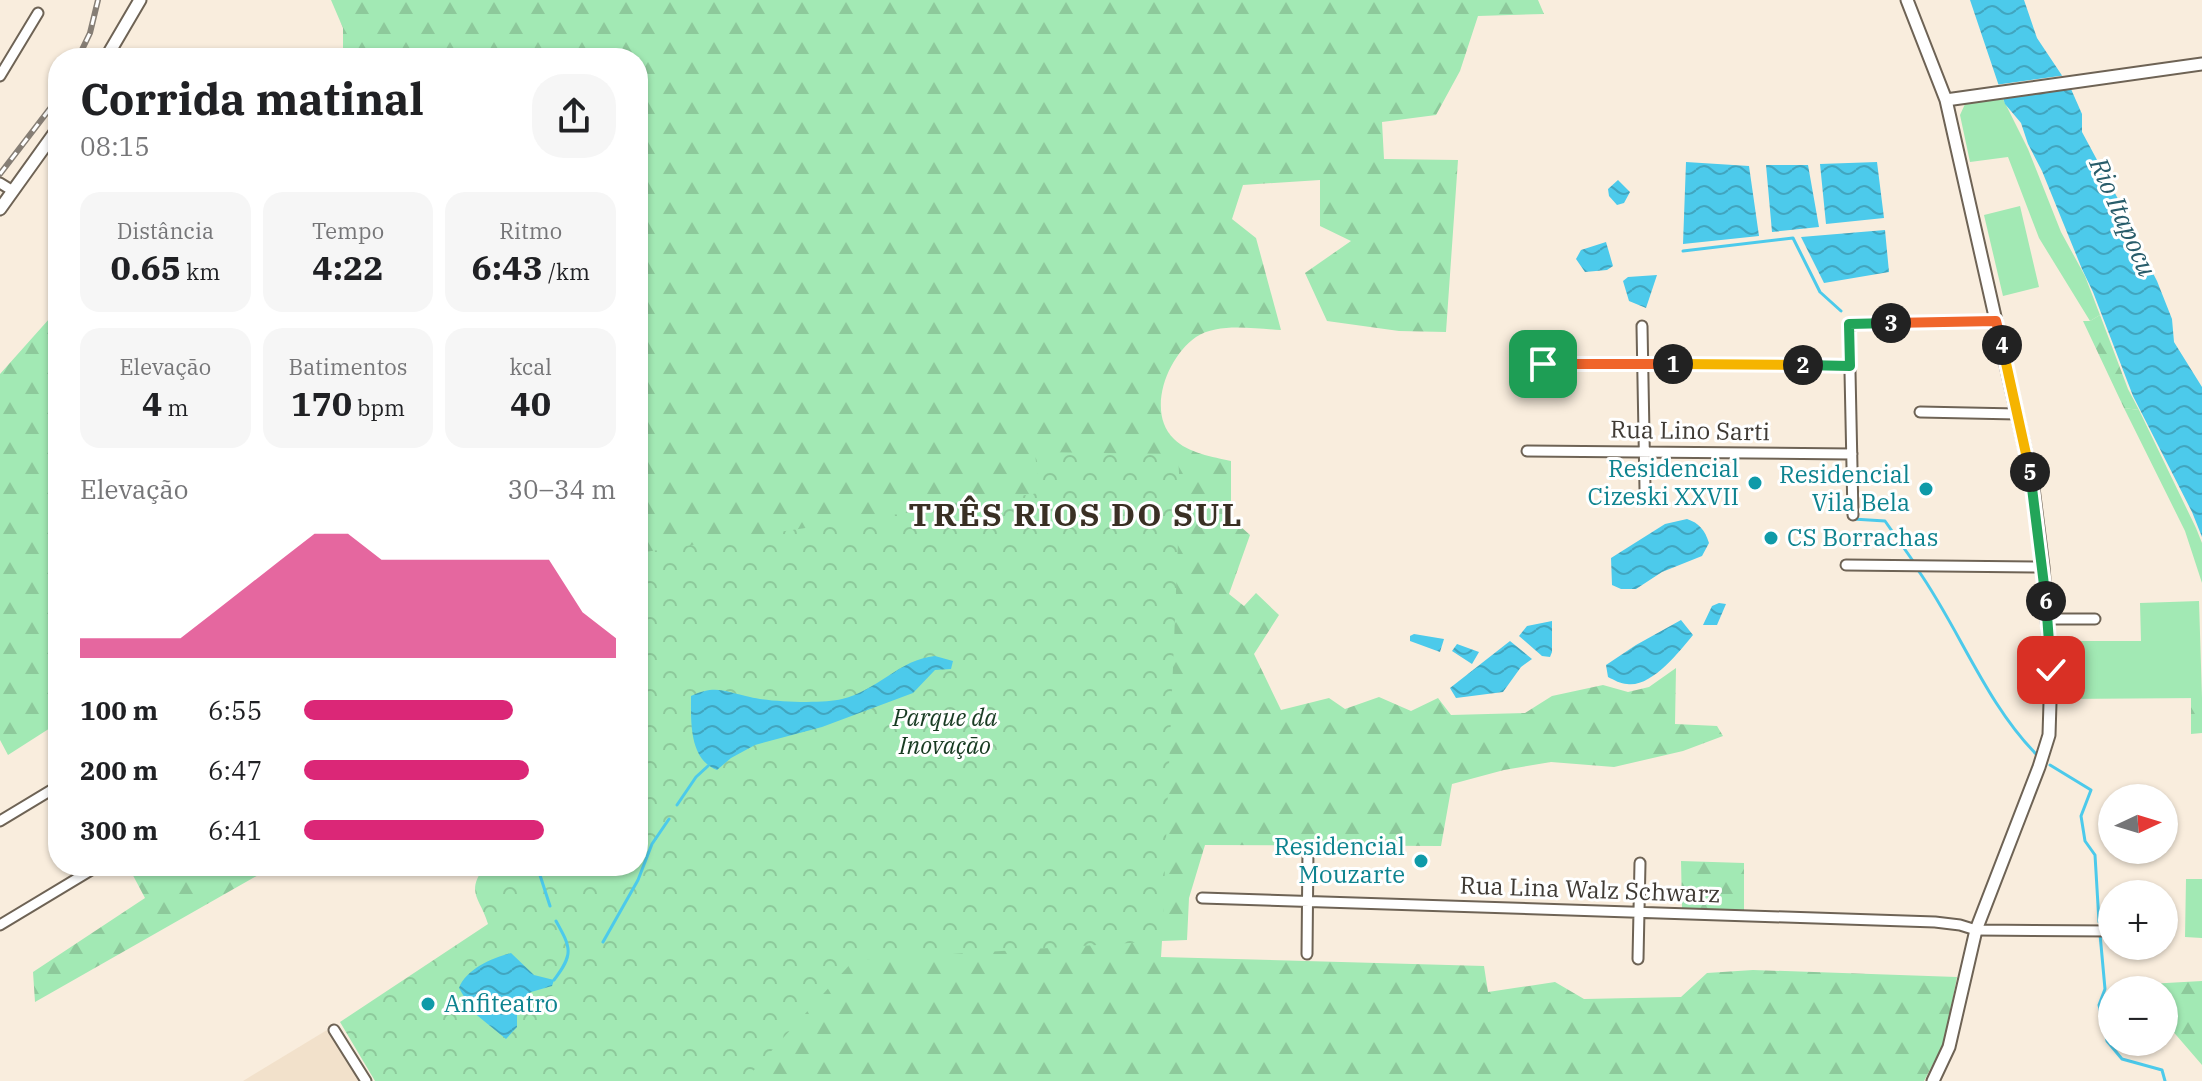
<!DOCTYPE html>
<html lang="pt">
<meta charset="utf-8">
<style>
:root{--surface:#fff;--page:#f6f6f6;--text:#202124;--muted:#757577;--accent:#db2777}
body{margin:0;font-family:"IBM Plex Serif",serif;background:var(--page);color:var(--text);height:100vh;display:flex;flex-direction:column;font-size:30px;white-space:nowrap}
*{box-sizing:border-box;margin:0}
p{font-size:26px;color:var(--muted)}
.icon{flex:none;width:44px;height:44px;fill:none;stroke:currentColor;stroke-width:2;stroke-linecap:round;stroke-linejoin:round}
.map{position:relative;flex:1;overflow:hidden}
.sheet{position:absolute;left:48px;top:48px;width:600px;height:828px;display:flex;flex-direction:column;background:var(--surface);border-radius:32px;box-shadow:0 2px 6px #0004}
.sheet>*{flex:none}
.needle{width:52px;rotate:86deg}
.buttons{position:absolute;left:2098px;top:784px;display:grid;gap:16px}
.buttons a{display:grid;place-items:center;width:80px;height:80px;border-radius:50%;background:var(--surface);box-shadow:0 2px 6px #0004;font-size:40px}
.pin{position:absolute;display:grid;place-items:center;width:68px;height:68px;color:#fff;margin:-34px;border-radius:16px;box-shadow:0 4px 12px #0006}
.km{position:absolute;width:40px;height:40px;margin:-20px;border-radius:50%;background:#222;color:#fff;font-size:22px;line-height:40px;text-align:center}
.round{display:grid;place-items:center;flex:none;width:84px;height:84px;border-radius:32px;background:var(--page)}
.headline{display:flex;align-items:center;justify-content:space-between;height:136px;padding:0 32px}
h1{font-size:44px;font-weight:800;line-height:60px}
.metrics{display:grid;grid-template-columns:repeat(3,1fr);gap:12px;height:136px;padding:8px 32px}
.metrics div{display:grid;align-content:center;border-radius:20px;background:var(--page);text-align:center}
.metrics b{font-size:34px;font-weight:800}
.metrics small{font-size:22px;font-weight:400}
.metrics p{font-size:22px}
.chart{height:224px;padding:16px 32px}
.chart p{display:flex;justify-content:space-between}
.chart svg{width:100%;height:144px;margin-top:8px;fill:var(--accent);opacity:.7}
ul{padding:0 32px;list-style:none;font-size:26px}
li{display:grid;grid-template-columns:128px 96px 1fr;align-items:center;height:60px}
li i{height:20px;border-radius:10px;background:var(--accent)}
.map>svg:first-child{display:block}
.built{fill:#f2e1cb}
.green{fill:#a2e9b4}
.forest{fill:url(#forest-firs)}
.park{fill:url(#park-crowns)}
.water{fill:url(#water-waves)}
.pier{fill:#f9eddd}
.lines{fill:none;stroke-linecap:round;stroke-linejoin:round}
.stream{stroke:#4ccaeb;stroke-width:3}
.minor-casing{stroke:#6e6355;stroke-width:13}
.tertiary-casing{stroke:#6e6355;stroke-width:15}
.minor{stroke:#fff;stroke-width:9}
.tertiary{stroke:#fff;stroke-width:11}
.rail-casing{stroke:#867e75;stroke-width:6}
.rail{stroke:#fff;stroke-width:3;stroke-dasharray:9;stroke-linecap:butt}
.split-1-casing{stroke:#fff;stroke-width:16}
.split-2-casing{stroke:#fff;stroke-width:16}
.split-3-casing{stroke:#fff;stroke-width:16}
.split-4-casing{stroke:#fff;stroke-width:16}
.split-5-casing{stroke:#fff;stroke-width:16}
.split-6-casing{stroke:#fff;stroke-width:16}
.split-7-casing{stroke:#fff;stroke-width:16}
.split-1{stroke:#f0652b;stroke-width:10}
.split-2{stroke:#f5b400;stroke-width:10}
.split-3{stroke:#22a559;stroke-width:10}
.split-4{stroke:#f0652b;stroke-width:10}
.split-5{stroke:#f5b400;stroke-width:10}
.split-6{stroke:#22a559;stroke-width:10}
.split-7{stroke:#22a559;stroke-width:10}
.culture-dot{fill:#0f9aa8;stroke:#fff;stroke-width:3}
.labels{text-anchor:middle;stroke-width:6;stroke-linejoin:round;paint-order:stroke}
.street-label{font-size:24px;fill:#3f3a34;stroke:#fff}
.culture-label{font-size:24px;fill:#0d838f;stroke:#fff;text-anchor:end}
.park-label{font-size:24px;font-style:italic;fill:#183b22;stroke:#fff}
.water-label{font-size:26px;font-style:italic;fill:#295d6b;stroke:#fff}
.district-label{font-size:32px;font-weight:bold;letter-spacing:2px;fill:#3a3024;stroke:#fff}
</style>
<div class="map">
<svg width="2202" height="1081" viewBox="0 0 2202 1081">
<defs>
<pattern id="forest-firs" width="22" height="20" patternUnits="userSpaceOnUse" patternTransform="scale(2)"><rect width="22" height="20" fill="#a2e9b4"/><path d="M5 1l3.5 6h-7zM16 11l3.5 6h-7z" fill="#8dc99b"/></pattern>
<pattern id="park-crowns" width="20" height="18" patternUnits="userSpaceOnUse" patternTransform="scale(2)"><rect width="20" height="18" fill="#a2e9b4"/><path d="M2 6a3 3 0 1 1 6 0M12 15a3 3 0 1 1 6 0" fill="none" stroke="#8dc99b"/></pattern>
<pattern id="water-waves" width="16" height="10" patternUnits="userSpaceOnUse" patternTransform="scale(2)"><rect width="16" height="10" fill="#4ccaeb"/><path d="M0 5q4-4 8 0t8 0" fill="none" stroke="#41a5bf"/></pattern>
</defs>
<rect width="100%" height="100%" fill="#f9eddd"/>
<path class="built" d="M327,1030L359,1081H243Z"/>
<path class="green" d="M2003,99L2028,149L2061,232L2085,276L2100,315L2090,321L2039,238L2008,157L1970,162L1960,115L1965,104Z
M2020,206L2039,287L2003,296L1984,215Z
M2124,408L2139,410L2196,528L2202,543V583L2185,531Z
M2199,601L2202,698L2061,699L2059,641H2141L2140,603Z
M2186,879H2202V938L2185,937Z"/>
<path class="forest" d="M331,0H1538L1544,14L1478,16L1460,71L1436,115L1382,122L1384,159L1458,160L1446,332L1399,331L1327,321L1305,273L1351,241L1320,226V180L1243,185L1232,219L1256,238L1281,330C1255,329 1219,322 1196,337C1167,357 1146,412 1174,439C1188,453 1213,457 1231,461V518L1250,535L1229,594L1244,606L1256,593L1279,615L1254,654L1281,710L1329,698L1345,709L1379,697L1411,711L1438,698L1451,715L1525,713L1552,696L1603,685L1628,692L1649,687L1676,668L1675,724L1717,726L1723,736L1683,751L1614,767L1551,762L1504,770L1452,784L1441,846L1205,845L1189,898L1187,940L1162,941L1161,957L1484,966L1488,992L1555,982L1584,999L1681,997L1707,973L1753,970L1957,977L1944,1043L1924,1081H511L697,799L638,661V58H343V28Z
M58,309V723L8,755L0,740V374Z
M2100,315L2128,389L2139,410L2124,408L2083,321H2090Z
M2191,698H2202V733L2191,734Z
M1681,861L1744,863V912L1682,908Z
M128,866H274L35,1002L33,972L145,898Z
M2202,981V1065L2164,1021V990H2149L2148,984Z"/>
<path class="park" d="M1035,452L1178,454L1180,492L1162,941L854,960L744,1081H375L340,1022L488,924C480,897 465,893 485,866H638V553L1039,493Z"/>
<path class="water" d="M1970,0H2024L2037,38L2071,89L2082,114V132L2131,223L2137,242L2157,281L2172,319L2174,342L2202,387V537L2192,512L2133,396L2093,292L2082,269L2042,171L2028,144L2021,123L2005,104Z
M1686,162L1749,166L1759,236L1683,244Z
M1877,162L1884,218L1826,224L1820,164Z
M1766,165H1808L1819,227L1772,232Z
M1618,180L1630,192L1624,203L1617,205L1609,196L1608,189Z
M1885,230L1889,272L1824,283L1801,237Z
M1606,242L1613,266L1607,270L1585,272L1576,259L1581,250Z
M1657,275L1646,308L1629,301L1623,281L1628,277Z
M1687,519C1699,523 1705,530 1709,543L1702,556L1662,572L1636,589H1621L1612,585L1611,558L1665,524Z
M1719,603L1726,604L1717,625H1703L1712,606Z
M1681,620L1693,635C1679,652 1651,688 1627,684C1621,684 1614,680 1608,677L1606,665L1636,645Z
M1552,621V652L1550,657L1542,656L1519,636L1527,626Z
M1414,634L1444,639L1440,652L1410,641V636Z
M1510,641L1532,659L1521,667L1503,692L1456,698L1450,688Z
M1457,644L1479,652L1472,664L1452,651Z
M935,656L953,661L951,669L935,670L913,693L822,727L755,745L731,758L717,770C689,759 691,722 691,696C716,684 726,692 750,697C769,702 823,704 842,699C877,691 900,659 935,656Z
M511,953L534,975L554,980L552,986L531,992L517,1003V1027L506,1039L473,1012L459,988C466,969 492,958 511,953Z"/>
<path class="pier" d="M2067,75L2075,88L1999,99L1995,85Z"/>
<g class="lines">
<path class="stream" d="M1683,251L1793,238L1820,292L1841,311
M1853,519L1885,521L1913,561
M1918,570C1960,630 1986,704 2038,756
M2050,765L2091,790L2081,816L2085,841L2095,855L2099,922
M677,805L696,777L708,766
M537,866L550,906
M2100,934L2105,989L2099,1005L2107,1041L2122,1059L2162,1070L2165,1081
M603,942L638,880L652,844L669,819
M554,980C574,954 571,948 556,921"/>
<g class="minor-casing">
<path id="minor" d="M0,76L38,13
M0,183L13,191
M1642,326L1645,489
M1543,364L1850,366
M1920,412L2017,414
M1527,451L1852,454
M1853,515L1849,324L1996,321
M1846,565L2043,567
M2048,619H2095
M0,821L58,786
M1202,898L1935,922L1960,925L1976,930L2112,931
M0,925L98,866
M1307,954L1308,849
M1638,959L1640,863
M334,1030L366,1081"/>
</g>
<g class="tertiary-casing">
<path id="tertiary" d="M1907,0L1946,100L2032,480L2043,567L2051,670L2049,735L2039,767L1976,930L1949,1047L1933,1081
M106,58L140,0
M1946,100L2202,64
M0,209L58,128"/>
</g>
<use href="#minor" class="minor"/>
<use href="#tertiary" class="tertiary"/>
<g class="rail-casing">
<path id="rail" d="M78,58L90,33L98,0
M0,174L58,98"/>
</g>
<use href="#rail" class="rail"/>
</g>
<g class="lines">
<g class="split-1-casing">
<path id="split-1" d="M1543,364H1673"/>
</g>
<g class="split-2-casing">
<path id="split-2" d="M1673,364L1803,365"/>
</g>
<g class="split-3-casing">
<path id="split-3" d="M1803,365L1850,366L1849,324L1891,323"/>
</g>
<g class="split-4-casing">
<path id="split-4" d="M1891,323L1996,321L2002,345"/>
</g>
<g class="split-5-casing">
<path id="split-5" d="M2002,345L2030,472"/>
</g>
<g class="split-6-casing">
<path id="split-6" d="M2030,472L2046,601"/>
</g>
<g class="split-7-casing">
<path id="split-7" d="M2046,601L2051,670"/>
</g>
<use href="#split-1" class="split-1"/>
<use href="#split-2" class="split-2"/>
<use href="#split-3" class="split-3"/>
<use href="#split-4" class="split-4"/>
<use href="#split-5" class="split-5"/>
<use href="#split-6" class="split-6"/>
<use href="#split-7" class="split-7"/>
</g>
<g class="culture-dot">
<circle cx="1755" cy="483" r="8"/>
<circle cx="1926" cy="489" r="8"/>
<circle cx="1771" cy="538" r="8"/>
<circle cx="1421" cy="861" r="8"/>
<circle cx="428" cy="1004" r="8"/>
</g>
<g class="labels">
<g class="street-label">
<text transform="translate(1690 431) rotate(1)" y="8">Rua Lino Sarti</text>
<text transform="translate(1590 890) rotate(2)" y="8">Rua Lina Walz Schwarz</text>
</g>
<g class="culture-label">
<text x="1739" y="477">Residencial<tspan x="1739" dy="28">Cizeski XXVII</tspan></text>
<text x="1910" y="483">Residencial<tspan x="1910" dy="28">Vila Bela</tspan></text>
<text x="1787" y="546" text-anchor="start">CS Borrachas</text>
<text x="1405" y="855">Residencial<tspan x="1405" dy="28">Mouzarte</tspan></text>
<text x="444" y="1012" text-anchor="start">Anfiteatro</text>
</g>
<g class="park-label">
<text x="945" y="726">Parque da<tspan x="945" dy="28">Inovação</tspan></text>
</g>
<g class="water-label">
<text transform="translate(2123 217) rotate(66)" y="9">Rio Itapocu</text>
</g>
<g class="district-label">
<text x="1076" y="526">TRÊS RIOS DO SUL</text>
</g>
</g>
</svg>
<div class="buttons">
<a><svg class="needle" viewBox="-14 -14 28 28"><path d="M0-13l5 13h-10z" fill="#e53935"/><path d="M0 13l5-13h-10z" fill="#757577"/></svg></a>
<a>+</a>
<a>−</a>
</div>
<div class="pin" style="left:1543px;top:364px;background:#1e9e55"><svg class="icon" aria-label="arrive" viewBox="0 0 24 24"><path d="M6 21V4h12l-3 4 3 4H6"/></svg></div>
<div class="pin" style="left:2051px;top:670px;background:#d93025"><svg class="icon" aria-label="check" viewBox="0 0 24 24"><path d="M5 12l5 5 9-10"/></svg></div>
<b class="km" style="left:1673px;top:364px">1</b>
<b class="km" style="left:1803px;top:365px">2</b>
<b class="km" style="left:1891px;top:323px">3</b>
<b class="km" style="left:2002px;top:345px">4</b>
<b class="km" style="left:2030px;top:472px">5</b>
<b class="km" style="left:2046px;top:601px">6</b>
<section class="sheet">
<div class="headline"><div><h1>Corrida matinal</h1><p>08:15</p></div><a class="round"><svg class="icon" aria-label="share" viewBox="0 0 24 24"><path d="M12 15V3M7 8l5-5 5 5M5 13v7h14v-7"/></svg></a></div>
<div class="metrics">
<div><p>Distância</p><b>0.65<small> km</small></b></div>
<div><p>Tempo</p><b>4:22</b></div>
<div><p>Ritmo</p><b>6:43<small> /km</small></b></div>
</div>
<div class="metrics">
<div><p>Elevação</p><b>4<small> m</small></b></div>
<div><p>Batimentos</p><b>170<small> bpm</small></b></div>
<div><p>kcal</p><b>40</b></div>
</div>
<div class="chart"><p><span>Elevação</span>30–34 m</p>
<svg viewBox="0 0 160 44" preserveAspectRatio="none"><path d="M0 44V38L10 38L20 38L30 38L40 30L50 22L60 14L70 6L80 6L90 14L100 14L110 14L120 14L130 14L140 14L150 30L160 38V44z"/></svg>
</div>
<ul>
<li><b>100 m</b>6:55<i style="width:67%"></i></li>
<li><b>200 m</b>6:47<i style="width:72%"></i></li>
<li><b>300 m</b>6:41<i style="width:77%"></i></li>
</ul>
</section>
</div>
